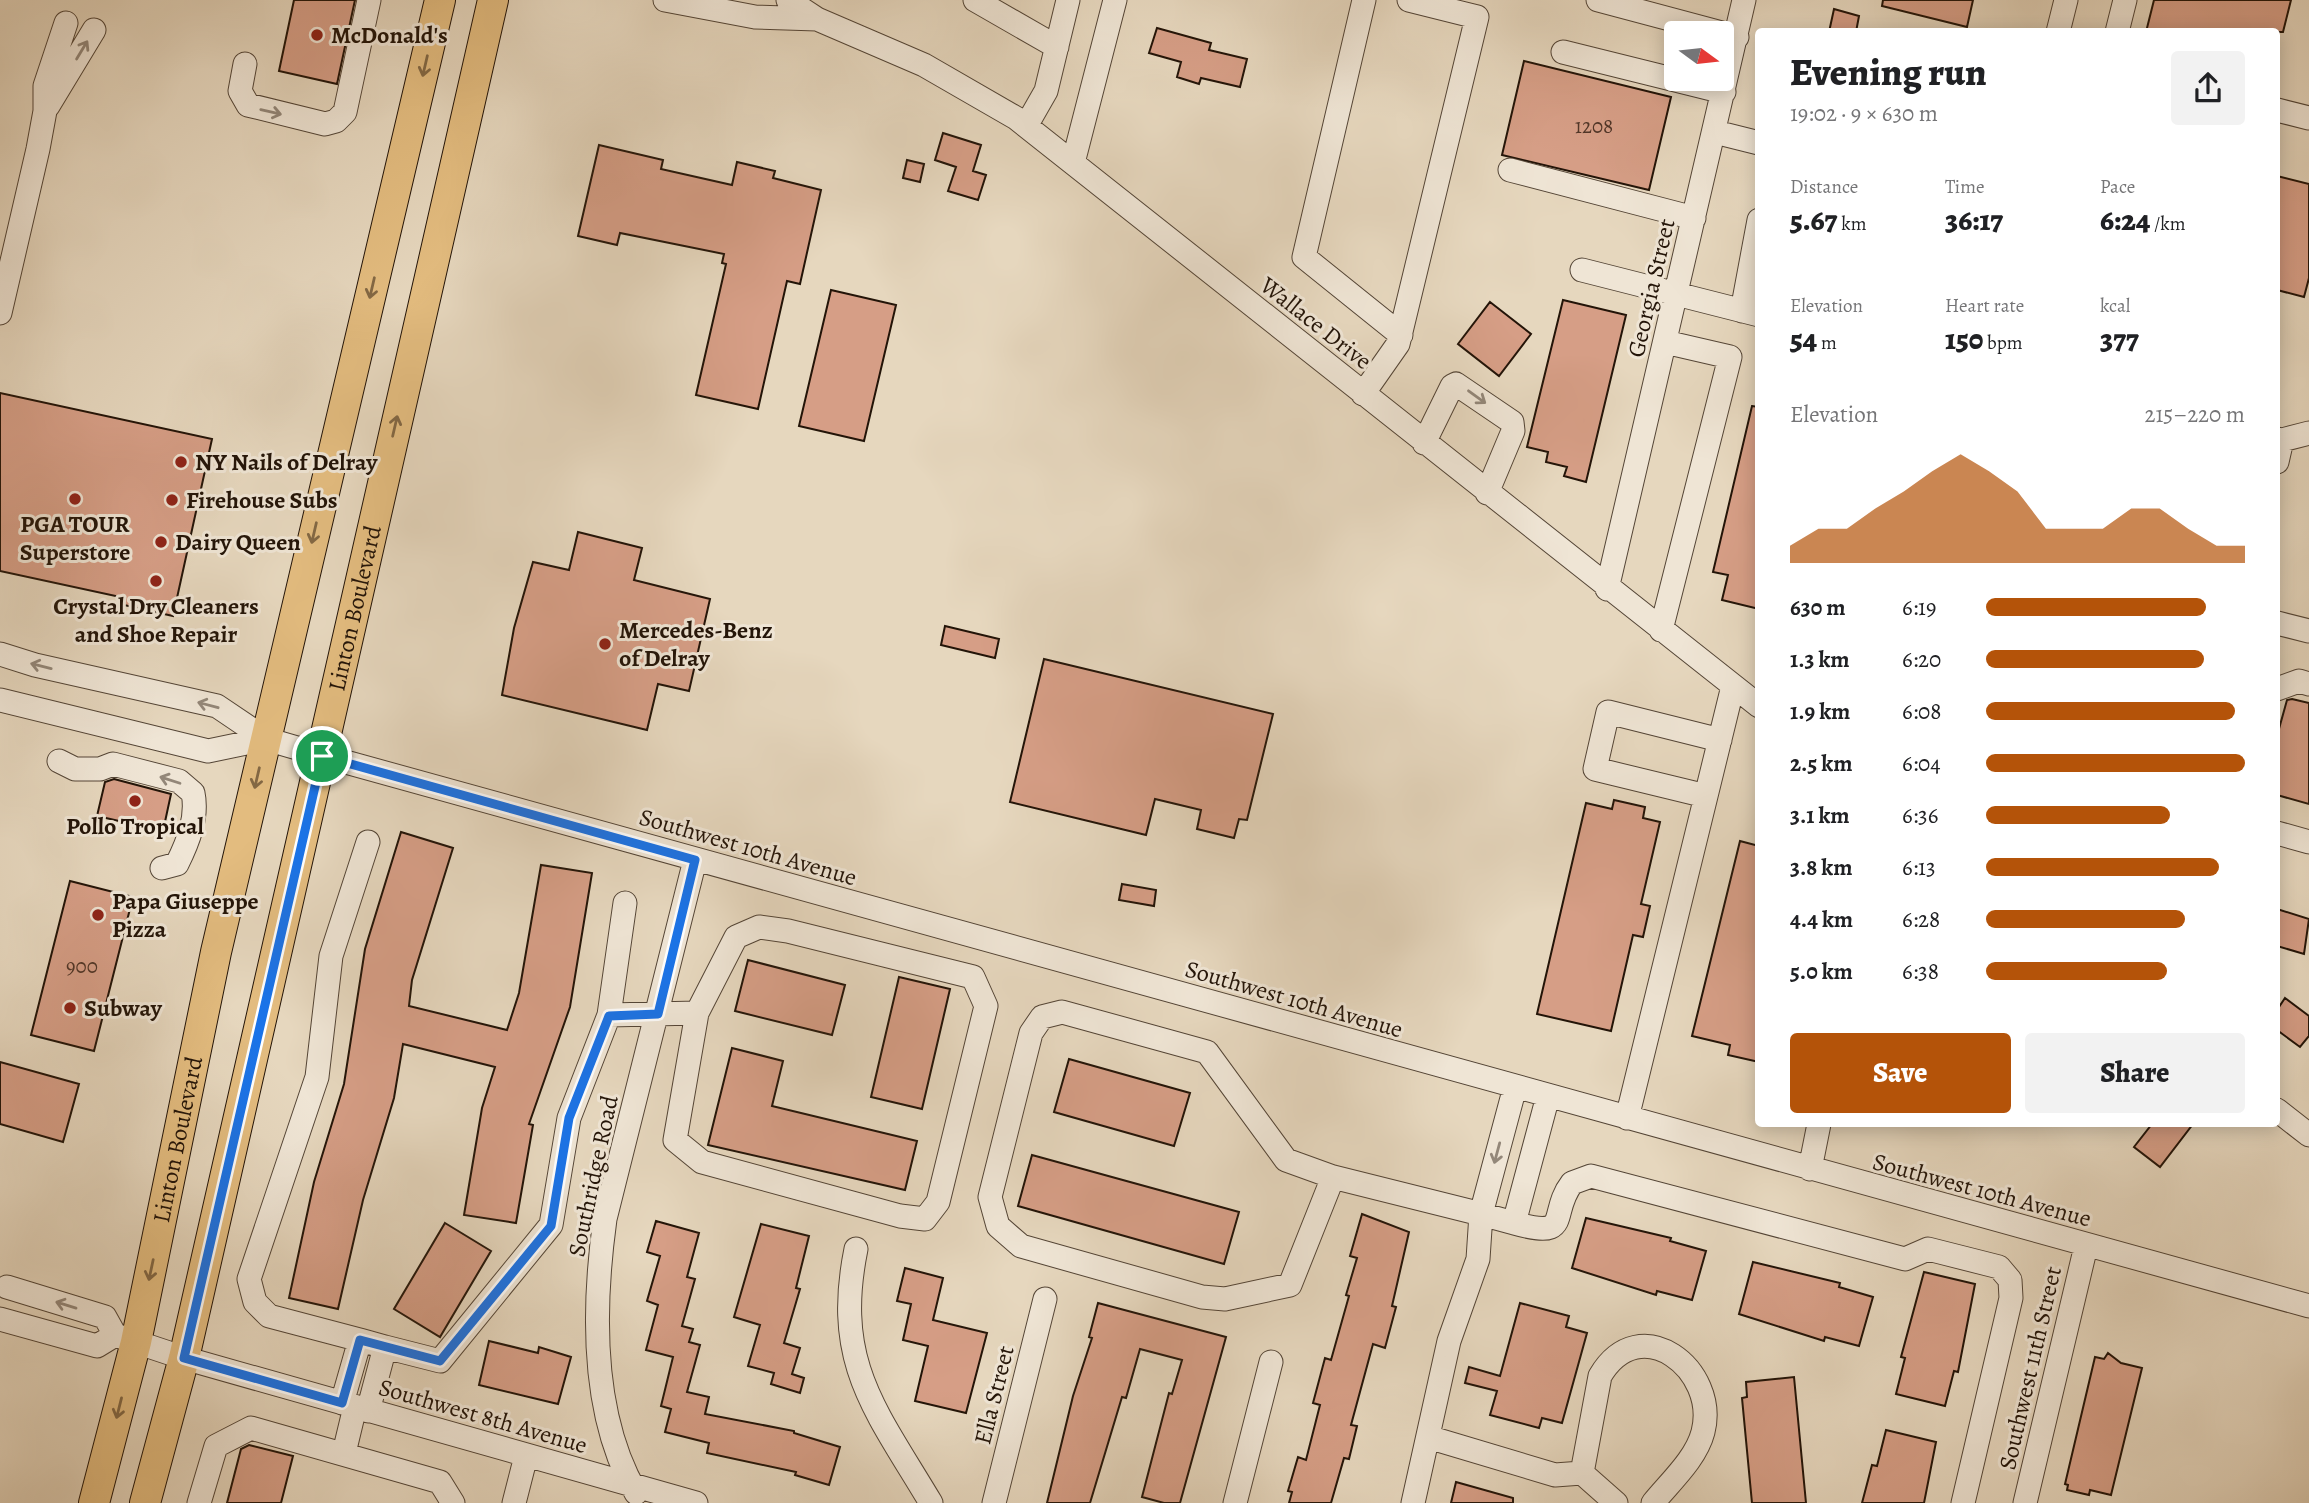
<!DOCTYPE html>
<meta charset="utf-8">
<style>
:root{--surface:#fff;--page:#f2f2f2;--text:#202124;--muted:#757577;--accent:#b45309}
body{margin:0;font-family:Alegreya,serif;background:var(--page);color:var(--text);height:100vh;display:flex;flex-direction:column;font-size:26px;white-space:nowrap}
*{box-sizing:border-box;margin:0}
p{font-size:23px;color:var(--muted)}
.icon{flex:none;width:38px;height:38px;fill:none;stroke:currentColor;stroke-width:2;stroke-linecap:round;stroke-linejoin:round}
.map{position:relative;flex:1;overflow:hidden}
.drawer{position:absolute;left:1755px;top:28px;width:525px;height:1099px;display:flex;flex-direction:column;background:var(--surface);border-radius:7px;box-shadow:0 4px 18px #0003}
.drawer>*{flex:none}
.needle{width:46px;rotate:105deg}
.buttons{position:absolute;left:1664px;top:21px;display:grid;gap:14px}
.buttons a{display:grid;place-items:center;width:70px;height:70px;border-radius:7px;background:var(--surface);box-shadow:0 4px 18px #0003;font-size:35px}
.pin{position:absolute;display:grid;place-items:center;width:60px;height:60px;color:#fff;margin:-30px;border:4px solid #fff;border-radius:50%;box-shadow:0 2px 7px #0007}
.round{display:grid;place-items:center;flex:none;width:74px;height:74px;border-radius:7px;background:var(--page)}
.summary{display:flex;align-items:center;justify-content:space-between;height:119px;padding:0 35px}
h1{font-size:38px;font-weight:800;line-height:52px}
.metrics{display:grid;grid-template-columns:repeat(3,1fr);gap:10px;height:119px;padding:7px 35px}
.metrics div{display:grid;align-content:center}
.metrics b{font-size:30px;font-weight:800}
.metrics small{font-size:19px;font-weight:400}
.metrics p{font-size:19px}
.chart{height:196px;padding:14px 35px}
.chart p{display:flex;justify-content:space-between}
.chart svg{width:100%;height:126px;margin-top:7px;fill:var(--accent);opacity:.7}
.action{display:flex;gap:14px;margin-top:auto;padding:14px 35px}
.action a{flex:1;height:80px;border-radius:7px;background:var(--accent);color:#fff;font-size:28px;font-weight:800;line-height:80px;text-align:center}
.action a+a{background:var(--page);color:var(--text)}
ul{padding:0 35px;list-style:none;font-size:23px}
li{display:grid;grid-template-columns:112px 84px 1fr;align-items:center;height:52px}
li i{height:18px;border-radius:9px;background:var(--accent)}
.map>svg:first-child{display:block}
.building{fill:#d69e86;stroke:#231408;stroke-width:2}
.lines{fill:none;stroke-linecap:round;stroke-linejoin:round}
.minor-casing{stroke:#544536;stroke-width:25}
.major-casing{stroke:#231408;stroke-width:32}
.minor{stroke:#efe5d5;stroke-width:23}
.major{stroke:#e3bc7f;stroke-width:30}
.oneway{stroke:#938779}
.oneway2{stroke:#836844}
.route-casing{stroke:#fff;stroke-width:14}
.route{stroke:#1a73e8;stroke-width:9}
.poi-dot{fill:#8f2418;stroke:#efe5d5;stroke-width:2.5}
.labels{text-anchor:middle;stroke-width:6;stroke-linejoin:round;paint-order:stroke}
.number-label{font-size:21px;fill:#503628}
.poi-label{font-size:24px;font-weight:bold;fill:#231408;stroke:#efe5d5;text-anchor:start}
.street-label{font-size:24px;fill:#231408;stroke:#efe5d5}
</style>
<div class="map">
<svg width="2309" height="1503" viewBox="0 0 2309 1503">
<rect width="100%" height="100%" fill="#e6d7be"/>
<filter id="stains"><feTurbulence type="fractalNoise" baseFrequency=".00286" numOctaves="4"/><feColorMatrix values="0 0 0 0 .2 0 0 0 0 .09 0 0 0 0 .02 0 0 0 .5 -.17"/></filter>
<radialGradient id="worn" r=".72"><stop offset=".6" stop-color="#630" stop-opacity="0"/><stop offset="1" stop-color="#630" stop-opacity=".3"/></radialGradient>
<path class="building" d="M294,0H355L337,84L279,71Z
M1883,0H1973L1967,27L1882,6Z
M2154,0H2291L2283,32H2146Z
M1834,9L1859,16L1856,32H1829Z
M1157,28L1211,43L1209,50L1247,59L1240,87L1201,78L1199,84L1177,77L1181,62L1149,53Z
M1524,61L1671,97L1649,190L1502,155Z
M943,133L981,145L973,171L986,175L978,200L948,191L956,167L935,160Z
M599,145L663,160L661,169L732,185L737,162L775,171L773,178L821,190L800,284L787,281L758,409L696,395L726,264L722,263L724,254L620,233L617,245L578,236Z
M907,160L924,164L920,182L903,178Z
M2277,176L2309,184V278L2304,297L2277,290Z
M831,290L896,305L864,441L799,426Z
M1563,300L1626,315L1586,482L1564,476L1567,467L1546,462L1548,452L1527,447Z
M1490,302L1531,334L1499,376L1458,344Z
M0,393L212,439L173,616L124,605L125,598L0,571Z
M1752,406L1759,407V609L1722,600L1728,575L1713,572Z
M578,532L642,548L634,580L710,599L689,691L658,684L647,730L502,695L514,628L533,562L569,570Z
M945,626L999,639L995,658L941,645Z
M1044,659L1273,714L1247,820L1239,819L1234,838L1197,829L1201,810L1155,799L1146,835L1010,802Z
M2292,699L2309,703V804L2277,795V736L2287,700Z
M114,779L171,794L163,831L97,816L105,782Z
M1614,800L1645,807L1643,818L1660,822L1641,904L1650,906L1643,937L1633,935L1611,1031L1537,1014L1586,803L1612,809Z
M401,832L453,848L412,980L409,1006L507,1030L519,993L541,865L592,873L570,1007L529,1124L533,1125L516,1223L464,1215L482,1108L495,1067L403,1044L394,1098L363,1200L338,1309L289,1298L314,1182L344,1084L365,949Z
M1740,841L1759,846V1062L1728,1055L1730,1045L1692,1036Z
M70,881L133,897L94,1051L31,1035Z
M1122,884L1156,890L1154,906L1119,900Z
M2277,909L2309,919L2304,954L2277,946Z
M748,960L845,985L832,1035L735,1011Z
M899,977L950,989L922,1109L871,1097Z
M2285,998L2309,1016V1036L2300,1047L2277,1030V1010Z
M732,1048L783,1061L772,1106L917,1141L905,1190L708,1145Z
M1069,1059L1190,1093L1174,1146L1054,1112Z
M0,1062L79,1084L63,1142L0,1124Z
M2152,1124H2193L2160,1167L2134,1147Z
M1032,1155L1239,1212L1224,1264L1018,1206Z
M1362,1214L1409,1232L1392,1306L1396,1307L1385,1348L1373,1344L1351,1425L1357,1426L1349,1459L1344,1458L1331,1503H1289L1292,1492L1288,1491L1298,1457L1306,1460L1320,1405L1313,1403L1325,1358L1331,1360L1349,1296L1346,1295L1357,1258L1350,1256Z
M1586,1218L1671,1238L1670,1241L1706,1251L1692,1300L1657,1291L1656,1295L1572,1268Z
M656,1221L699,1233L687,1277L695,1279L682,1326L693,1329L689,1342L700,1345L687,1392L709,1397L705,1414L794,1431V1433L840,1447L829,1485L795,1475L796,1472L707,1453L709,1443L665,1432L671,1409L661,1406L673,1357L646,1350L658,1305L647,1301L660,1256L647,1252Z
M445,1223L491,1251L440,1337L394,1309Z
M761,1224L809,1236L796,1288L800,1289L784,1343L800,1348L792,1374L804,1378L800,1393L771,1384L774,1373L748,1366L760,1325L734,1317Z
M1753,1262L1840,1283L1839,1287L1873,1297L1859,1346L1825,1337L1824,1341L1739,1314Z
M905,1268L943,1278L933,1320L987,1333L966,1413L915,1401L928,1346L903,1340L911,1304L897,1301Z
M1924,1272L1975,1284L1958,1372L1954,1371L1945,1406L1896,1394L1905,1358L1901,1357Z
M1098,1303L1226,1337L1180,1503H1164L1142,1497L1169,1393L1172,1394L1182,1360L1140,1349L1126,1398L1122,1397L1090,1503H1047L1073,1396L1092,1338L1089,1337Z
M1520,1303L1569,1316L1566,1327L1587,1333L1562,1423L1542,1418L1539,1428L1490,1415L1497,1391L1465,1383L1469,1367L1500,1376Z
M489,1341L538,1353L539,1347L571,1357L558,1404L479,1385Z
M2108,1353L2121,1363L2142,1368L2111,1495L2090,1490L2089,1495L2067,1490L2068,1485L2065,1484L2095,1357L2104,1359Z
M1794,1377L1806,1503H1752L1742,1398L1747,1397L1746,1382Z
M1886,1430L1936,1442L1924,1503H1862L1872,1465L1877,1466Z
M249,1445L293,1456L281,1503H227L241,1449Z
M1456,1482L1513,1498V1503H1451Z"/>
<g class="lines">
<g class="minor-casing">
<path id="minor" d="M665,0L755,17L817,19
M788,0L817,19L924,65L1016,118L1759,706
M975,0L1057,47
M1364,0L1304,257L1401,335
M1598,0L1737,37
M2058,32L2066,0
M2117,32L2125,0
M1563,52L1724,92
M245,64L240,91L248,105L325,124L336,121L345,112L369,0
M48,106L94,30
M2277,110L2309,118
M1026,126L1046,91L1068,0
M1715,132L1759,143
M1073,163L1115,0
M1510,170L1694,218
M1582,270L1759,315
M1742,311L1759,220
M0,313L38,149L45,111V86L66,23
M1363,394L1398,344L1477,17L1409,0
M2277,439L2282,440L2277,462
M2282,440L2309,433
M1424,443L1452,386L1456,384L1512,422L1513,431L1487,493
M1607,589L1744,0
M2277,623L2309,631
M1661,630L1730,357L1665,342
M0,654L35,665L217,706L266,739L342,761L2309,1306
M2277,689L2299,681L2309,684
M0,700L208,751L266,739
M59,761L75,769H100L113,764L179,781L193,793C198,817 188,842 177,864L162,868
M1706,796L1595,769L1608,712L1720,740
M2277,833L2309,842
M759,927L788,931L973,977L986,1006L938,1202L925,1219L900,1216L702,1162L675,1140L697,1013L736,937Z
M609,1015L697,1013
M1515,1087L1481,1214L1514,1223L1548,1096
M2277,1110L2309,1135
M1627,1118L1733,686
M1810,1169L1819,1124
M1333,1177L1290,1285L1225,1299L1202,1297L1021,1246L998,1226L990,1197L1031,1033L1042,1017L1062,1012L1207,1052L1286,1160L1333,1177L1481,1214L1478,1259L1449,1341L1413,1503
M1514,1223C1574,1240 1548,1214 1572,1183L1591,1176L1905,1259L1928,1249L1999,1267L2010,1280L2011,1298L1963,1503
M856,1249C833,1363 875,1409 931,1503
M7,1287L105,1317L115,1335L184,1358L696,1503
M0,1319L97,1346L115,1335
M360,1340L269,1316L255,1302L249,1279L317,1077L331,956L368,842
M385,1347L440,1361L551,1225L569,1118L609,1015L625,903
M342,1403L360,1340L385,1347L368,1411
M1428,1437L1555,1475L1582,1473L1600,1376C1640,1308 1719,1370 1703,1432C1696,1459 1670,1482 1653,1503
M344,1453L355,1407
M1582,1473L1616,1503
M636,1493C590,1414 593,1306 605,1219L695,860
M199,1503L216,1446L251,1428L440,1482L453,1503
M514,1503L526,1456
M994,1503L1045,1299
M1235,1503L1271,1362
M2025,1503L2086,1246"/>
</g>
<g class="major-casing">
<g id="major">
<path id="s1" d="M94,1503L136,1342L216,952L440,0"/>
<path id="s2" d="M145,1503L184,1358L493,0"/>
</g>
</g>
<use href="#minor" class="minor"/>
<use href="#major" class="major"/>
</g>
<defs><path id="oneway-shaft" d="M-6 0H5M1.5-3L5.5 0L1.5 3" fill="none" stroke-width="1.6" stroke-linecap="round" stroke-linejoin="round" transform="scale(1.75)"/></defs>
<g class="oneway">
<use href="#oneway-shaft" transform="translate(82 50) rotate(-59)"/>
<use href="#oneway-shaft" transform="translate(271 112) rotate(13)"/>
<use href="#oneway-shaft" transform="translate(1477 397) rotate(36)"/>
<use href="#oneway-shaft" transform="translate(41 666) rotate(-166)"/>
<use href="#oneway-shaft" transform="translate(208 705) rotate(-165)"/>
<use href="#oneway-shaft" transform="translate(170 780) rotate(-162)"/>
<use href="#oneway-shaft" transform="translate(1497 1153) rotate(105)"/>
<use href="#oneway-shaft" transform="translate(66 1305) rotate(-163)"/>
</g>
<g class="oneway2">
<use href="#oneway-shaft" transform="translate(425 66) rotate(103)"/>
<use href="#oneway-shaft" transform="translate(372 288) rotate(103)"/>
<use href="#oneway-shaft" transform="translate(395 426) rotate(-77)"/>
<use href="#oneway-shaft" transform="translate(314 533) rotate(103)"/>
<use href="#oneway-shaft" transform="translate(257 778) rotate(103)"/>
<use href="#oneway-shaft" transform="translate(151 1270) rotate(102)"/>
<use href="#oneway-shaft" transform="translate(119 1408) rotate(104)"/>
</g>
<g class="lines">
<g class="route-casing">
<path id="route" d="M322,756L695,860L658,1014L609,1016L569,1118L551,1226L440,1361L360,1340L342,1403L184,1358Z"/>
</g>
<use href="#route" class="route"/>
</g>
<g class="poi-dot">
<circle cx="317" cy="35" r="7"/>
<circle cx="181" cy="462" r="7"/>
<circle cx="75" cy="499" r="7"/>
<circle cx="172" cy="500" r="7"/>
<circle cx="161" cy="542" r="7"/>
<circle cx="156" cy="581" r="7"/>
<circle cx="605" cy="644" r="7"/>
<circle cx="135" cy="801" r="7"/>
<circle cx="98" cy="915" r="7"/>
<circle cx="70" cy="1008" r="7"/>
</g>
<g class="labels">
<g class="number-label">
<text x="1594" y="133">1208</text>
<text x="82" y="973">900</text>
</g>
<g class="poi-label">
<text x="331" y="43">McDonald's</text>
<text x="195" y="470">NY Nails of Delray</text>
<text x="186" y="508">Firehouse Subs</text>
<text x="75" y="532" text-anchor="middle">PGA TOUR<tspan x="75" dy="28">Superstore</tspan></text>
<text x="175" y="550">Dairy Queen</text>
<text x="156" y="614" text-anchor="middle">Crystal Dry Cleaners<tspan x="156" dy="28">and Shoe Repair</tspan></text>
<text x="619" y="638">Mercedes-Benz<tspan x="619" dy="28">of Delray</tspan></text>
<text x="135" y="834" text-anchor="middle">Pollo Tropical</text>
<text x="112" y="909">Papa Giuseppe<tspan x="112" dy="28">Pizza</tspan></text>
<text x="84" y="1016">Subway</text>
</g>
<g class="street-label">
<text transform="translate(1651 288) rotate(-77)" y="8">Georgia Street</text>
<text transform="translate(1316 323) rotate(38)" y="8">Wallace Drive</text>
<text dy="8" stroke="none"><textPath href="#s2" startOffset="919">Linton Boulevard</textPath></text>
<text transform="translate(748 847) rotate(16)" y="8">Southwest 10th Avenue</text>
<text transform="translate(1294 999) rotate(16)" y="8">Southwest 10th Avenue</text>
<text dy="8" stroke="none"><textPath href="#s1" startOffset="373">Linton Boulevard</textPath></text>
<text transform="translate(593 1176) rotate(-78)" y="8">Southridge Road</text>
<text transform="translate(1982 1190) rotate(15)" y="8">Southwest 10th Avenue</text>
<text transform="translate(2030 1368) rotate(-77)" y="8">Southwest 11th Street</text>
<text transform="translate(994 1395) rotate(-76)" y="8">Ella Street</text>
<text transform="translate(483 1416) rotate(16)" y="8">Southwest 8th Avenue</text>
</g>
</g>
<rect width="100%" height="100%" filter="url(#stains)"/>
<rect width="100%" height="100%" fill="url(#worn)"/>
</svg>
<div class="buttons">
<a><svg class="needle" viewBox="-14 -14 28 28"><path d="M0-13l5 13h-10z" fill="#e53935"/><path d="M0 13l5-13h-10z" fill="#757577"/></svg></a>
</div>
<div class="pin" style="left:322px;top:756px;background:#1e9e55"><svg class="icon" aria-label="arrive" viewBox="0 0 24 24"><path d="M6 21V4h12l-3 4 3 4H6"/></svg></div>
<section class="drawer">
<div class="summary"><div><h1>Evening run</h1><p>19:02 · 9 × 630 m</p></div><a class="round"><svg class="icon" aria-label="share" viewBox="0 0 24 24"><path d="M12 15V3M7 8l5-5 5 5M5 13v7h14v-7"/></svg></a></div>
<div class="metrics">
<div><p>Distance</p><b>5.67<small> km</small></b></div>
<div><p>Time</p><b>36:17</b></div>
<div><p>Pace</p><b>6:24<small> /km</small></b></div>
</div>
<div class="metrics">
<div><p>Elevation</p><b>54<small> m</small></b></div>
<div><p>Heart rate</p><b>150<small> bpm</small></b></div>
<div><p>kcal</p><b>377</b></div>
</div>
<div class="chart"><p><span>Elevation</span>215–220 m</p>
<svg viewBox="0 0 160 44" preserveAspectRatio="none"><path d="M0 44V38L10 32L20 32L30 25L40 19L50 12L60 6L70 12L80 19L90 32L100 32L110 32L120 25L130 25L140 32L150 38L160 38V44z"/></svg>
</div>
<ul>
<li><b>630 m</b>6:19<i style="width:85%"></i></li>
<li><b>1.3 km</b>6:20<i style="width:84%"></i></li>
<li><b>1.9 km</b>6:08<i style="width:96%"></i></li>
<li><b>2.5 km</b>6:04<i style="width:100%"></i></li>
<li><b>3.1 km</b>6:36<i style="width:71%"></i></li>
<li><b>3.8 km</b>6:13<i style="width:90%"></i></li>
<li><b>4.4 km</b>6:28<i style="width:77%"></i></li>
<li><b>5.0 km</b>6:38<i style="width:70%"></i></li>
</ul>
<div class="action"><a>Save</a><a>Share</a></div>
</section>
</div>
